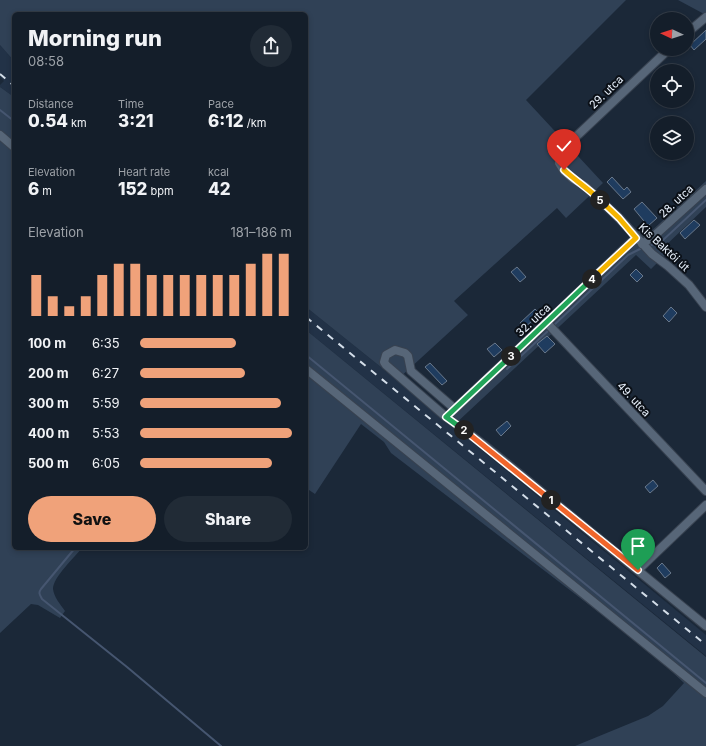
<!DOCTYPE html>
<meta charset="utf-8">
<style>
:root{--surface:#141e2a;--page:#212b36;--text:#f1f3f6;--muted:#9da2a8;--line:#333c47;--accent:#f0a27a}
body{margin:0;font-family:Inter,sans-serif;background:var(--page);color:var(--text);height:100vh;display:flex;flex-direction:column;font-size:15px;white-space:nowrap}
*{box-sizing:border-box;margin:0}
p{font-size:13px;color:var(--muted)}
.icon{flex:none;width:22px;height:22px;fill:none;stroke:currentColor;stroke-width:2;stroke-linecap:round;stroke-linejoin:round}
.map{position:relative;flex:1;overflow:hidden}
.side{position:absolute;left:12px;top:12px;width:296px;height:538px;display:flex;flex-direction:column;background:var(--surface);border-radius:6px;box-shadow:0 2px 6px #0003,0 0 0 1px var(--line)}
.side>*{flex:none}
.needle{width:26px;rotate:274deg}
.controls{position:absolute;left:650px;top:12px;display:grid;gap:8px}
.controls a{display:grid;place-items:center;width:44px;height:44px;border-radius:50%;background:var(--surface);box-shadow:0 2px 6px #0003,0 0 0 1px var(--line);font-size:20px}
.pin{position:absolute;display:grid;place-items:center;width:34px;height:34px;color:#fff;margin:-41px -17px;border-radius:50% 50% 50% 0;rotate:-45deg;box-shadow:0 0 4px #0007}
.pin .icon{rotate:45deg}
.km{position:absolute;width:20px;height:20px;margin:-10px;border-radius:50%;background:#222;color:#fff;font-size:11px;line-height:20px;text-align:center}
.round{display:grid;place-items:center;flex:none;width:42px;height:42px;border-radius:21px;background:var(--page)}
.overview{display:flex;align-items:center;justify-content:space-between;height:68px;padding:0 16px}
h1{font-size:22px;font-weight:800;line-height:30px}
.figures{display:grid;grid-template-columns:repeat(3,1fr);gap:6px;height:68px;padding:4px 16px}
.figures div{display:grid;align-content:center}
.figures b{font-size:17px;font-weight:800}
.figures small{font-size:11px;font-weight:400}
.figures p{font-size:11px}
.chart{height:112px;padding:8px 16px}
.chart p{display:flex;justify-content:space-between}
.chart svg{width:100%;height:72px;margin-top:4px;stroke:var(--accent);stroke-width:6}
.action{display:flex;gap:8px;margin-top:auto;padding:8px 16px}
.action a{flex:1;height:46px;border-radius:24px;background:var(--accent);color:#111;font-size:16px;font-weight:800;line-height:46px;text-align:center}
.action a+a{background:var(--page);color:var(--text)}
ul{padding:0 16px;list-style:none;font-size:13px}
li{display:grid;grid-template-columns:64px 48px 1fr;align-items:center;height:30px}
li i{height:10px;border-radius:5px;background:var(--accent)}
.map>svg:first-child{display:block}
.built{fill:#223247}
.green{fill:#304156}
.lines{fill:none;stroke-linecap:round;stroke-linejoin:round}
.stream{stroke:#465670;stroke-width:2}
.building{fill:#1f3c5f;stroke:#69788b}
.minor-casing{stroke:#384250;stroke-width:10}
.minor{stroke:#576678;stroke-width:8}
.rail{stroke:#d3dde8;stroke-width:2;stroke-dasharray:7 7;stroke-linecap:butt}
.split-1-casing{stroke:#fff;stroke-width:8}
.split-2-casing{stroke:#fff;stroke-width:8}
.split-3-casing{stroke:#fff;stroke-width:8}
.split-4-casing{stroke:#fff;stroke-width:8}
.split-5-casing{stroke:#fff;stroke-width:8}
.split-6-casing{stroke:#fff;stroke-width:8}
.split-1{stroke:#f0652b;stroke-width:5}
.split-2{stroke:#f0652b;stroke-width:5}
.split-3{stroke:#22a559;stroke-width:5}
.split-4{stroke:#22a559;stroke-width:5}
.split-5{stroke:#f5b400;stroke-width:5}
.split-6{stroke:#f5b400;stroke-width:5}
.labels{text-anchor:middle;stroke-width:4;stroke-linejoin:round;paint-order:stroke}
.street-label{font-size:11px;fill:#ebf4ff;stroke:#0b1017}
</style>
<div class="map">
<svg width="706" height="746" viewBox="0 0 706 746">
<rect width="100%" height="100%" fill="#1b2838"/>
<path class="built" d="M0,45L14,61V97L0,87V85L4,81L0,77Z
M306,307L397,380L706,635V656L306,330Z"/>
<path class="green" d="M0,0H626L526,100L603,183L566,218L557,208L454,301L468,315L397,380L306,307V14H14V61L0,45Z
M678,0H706V15Z
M0,87L14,97V548H82C75,557 53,577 53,589C54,597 60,604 65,611L60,618L38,605L31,604L0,633Z
M706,181V207L663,248L666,254L651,269L636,255L453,426L442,417L642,225L648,234Z
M306,330L706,657V746H575L648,716L663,706L684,683L652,653L391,453L384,442L361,424L315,494L306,488Z"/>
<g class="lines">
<path class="stream" d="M0,110L14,121
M649,246L662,241L706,200
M553,326L628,255L640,249
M306,355L706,683
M507,369L550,329
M75,548L41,589C38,593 40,595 42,599L127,667L221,746"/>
</g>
<path class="building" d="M706,30V39L694,50L690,45Z
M612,177L624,190L627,187L631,192L623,199L607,182Z
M642,202L657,218L648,226L634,209Z
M694,220L700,225L685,239L680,233Z
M517,267L526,277L520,282L511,272Z
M636,269L643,276L637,282L630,275Z
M671,307L677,313L669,322L663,316Z
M535,309L540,314L524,328L520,323Z
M547,336L555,344L545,353L537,344Z
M495,343L502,350L494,357L487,349Z
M430,363L447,381L442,385L425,367Z
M507,421L511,426L501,436L496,430Z
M653,480L658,486L650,493L645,487Z
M662,563L671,573L665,578L657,568Z"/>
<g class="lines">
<g class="minor-casing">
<path id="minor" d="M687,33L706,17
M669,49L564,148L561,153L559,163L564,171L573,179L585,186L619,218L652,254L668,266L689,285L706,307
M0,135L14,147
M642,244L654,236L706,189
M546,322L706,491
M306,369L706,693
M455,409L411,371L408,356L405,353L395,350L386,355L384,362L386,365L446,417L459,426L484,445L706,626
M452,412L636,238
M638,570L706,505"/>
</g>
<use href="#minor" class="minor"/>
<path class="rail" d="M0,74L14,86
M306,317L706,645"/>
</g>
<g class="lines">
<g class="split-1-casing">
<path id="split-1" d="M551,500L638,570"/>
</g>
<g class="split-2-casing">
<path id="split-2" d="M464,430L551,500"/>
</g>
<g class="split-3-casing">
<path id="split-3" d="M464,430L446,417L511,356"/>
</g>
<g class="split-4-casing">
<path id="split-4" d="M511,356L592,279"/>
</g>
<g class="split-5-casing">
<path id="split-5" d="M592,279L636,238L619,218L600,200"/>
</g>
<g class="split-6-casing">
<path id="split-6" d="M564,170C576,181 589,189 600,200"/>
</g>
<use href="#split-1" class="split-1"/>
<use href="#split-2" class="split-2"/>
<use href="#split-3" class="split-3"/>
<use href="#split-4" class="split-4"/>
<use href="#split-5" class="split-5"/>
<use href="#split-6" class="split-6"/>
</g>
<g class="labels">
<g class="street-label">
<text transform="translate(606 92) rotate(-44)" y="4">29. utca</text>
<text transform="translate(676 201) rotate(-43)" y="4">28. utca</text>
<text transform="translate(664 247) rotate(43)" y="4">Kis Baktói út</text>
<text transform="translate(533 320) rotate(-43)" y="4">32. utca</text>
<text transform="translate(634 399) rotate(47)" y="4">49. utca</text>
</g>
</g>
</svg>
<div class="controls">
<a><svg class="needle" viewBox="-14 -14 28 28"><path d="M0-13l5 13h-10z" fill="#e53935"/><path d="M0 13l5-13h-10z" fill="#9da2a8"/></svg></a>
<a><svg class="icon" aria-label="locate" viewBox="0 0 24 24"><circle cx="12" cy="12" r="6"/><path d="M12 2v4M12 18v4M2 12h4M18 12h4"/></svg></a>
<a><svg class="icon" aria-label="layers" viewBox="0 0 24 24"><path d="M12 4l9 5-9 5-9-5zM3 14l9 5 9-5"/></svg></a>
</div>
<div class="pin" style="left:638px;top:570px;background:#1e9e55"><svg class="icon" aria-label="arrive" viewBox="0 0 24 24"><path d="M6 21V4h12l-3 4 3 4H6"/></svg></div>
<div class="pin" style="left:564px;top:170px;background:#d93025"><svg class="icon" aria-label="check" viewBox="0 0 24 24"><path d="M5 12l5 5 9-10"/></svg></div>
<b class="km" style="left:551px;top:500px">1</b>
<b class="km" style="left:464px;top:430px">2</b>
<b class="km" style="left:511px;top:356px">3</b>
<b class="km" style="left:592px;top:279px">4</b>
<b class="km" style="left:600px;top:200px">5</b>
<section class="side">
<div class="overview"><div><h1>Morning run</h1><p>08:58</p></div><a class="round"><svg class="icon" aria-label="share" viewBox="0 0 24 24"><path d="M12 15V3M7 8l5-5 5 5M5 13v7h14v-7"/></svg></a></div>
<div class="figures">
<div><p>Distance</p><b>0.54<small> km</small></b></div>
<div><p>Time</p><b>3:21</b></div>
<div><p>Pace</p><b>6:12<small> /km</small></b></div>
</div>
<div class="figures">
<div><p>Elevation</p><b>6<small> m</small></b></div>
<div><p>Heart rate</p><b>152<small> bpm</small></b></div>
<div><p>kcal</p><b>42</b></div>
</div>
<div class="chart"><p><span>Elevation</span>181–186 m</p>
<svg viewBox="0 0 160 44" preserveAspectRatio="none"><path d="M5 44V19M15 44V32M25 44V38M35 44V32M45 44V19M55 44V12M65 44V12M75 44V19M85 44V19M95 44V19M105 44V19M115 44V19M125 44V19M135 44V12M145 44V6M155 44V6"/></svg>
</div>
<ul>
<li><b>100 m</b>6:35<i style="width:63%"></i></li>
<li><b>200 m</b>6:27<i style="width:69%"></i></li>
<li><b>300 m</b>5:59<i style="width:93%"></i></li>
<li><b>400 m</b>5:53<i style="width:100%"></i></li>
<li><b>500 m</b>6:05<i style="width:87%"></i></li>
</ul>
<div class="action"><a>Save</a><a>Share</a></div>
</section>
</div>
